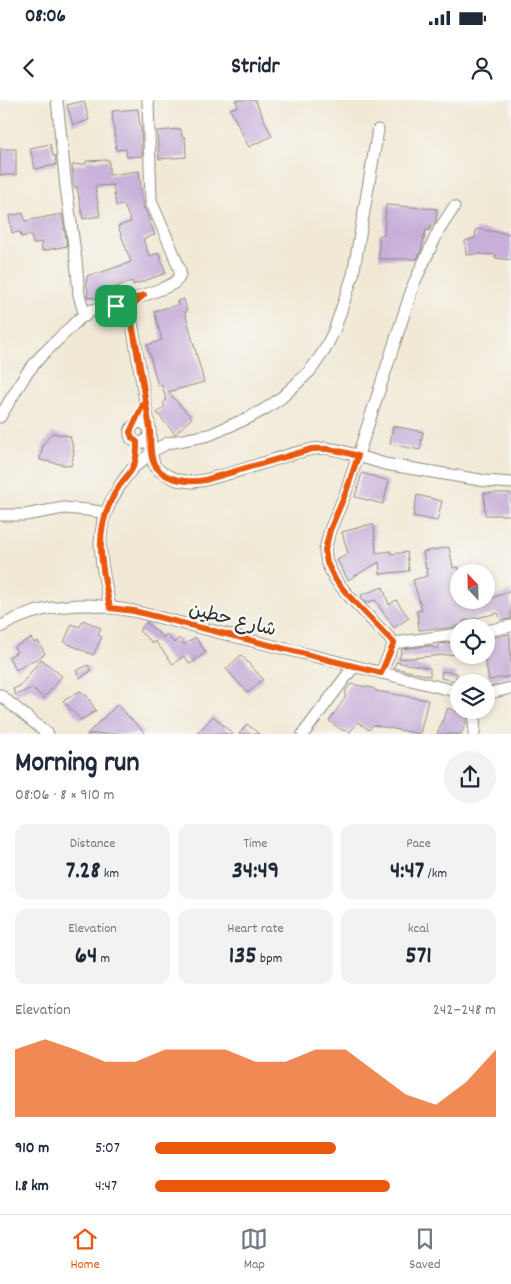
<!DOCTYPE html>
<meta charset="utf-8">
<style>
:root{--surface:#fff;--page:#f2f2f3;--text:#1f2937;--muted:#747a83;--line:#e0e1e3;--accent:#ea580c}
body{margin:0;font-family:Dekko,"Playpen Sans Arabic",sans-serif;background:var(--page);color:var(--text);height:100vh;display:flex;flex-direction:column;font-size:19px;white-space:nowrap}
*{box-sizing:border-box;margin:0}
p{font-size:16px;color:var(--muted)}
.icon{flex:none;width:28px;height:28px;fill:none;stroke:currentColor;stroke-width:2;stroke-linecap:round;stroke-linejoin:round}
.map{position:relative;height:634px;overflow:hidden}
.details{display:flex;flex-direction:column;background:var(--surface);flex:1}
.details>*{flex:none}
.needle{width:32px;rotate:338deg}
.buttons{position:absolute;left:450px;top:464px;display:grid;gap:10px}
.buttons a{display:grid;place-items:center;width:45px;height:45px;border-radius:50%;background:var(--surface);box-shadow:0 2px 8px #0003;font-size:25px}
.pin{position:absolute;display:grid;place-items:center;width:42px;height:42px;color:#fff;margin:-21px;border-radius:10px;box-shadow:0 2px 8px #0006}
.round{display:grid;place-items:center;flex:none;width:52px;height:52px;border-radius:26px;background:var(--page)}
.summary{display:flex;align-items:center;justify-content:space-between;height:85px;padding:0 15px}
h1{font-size:28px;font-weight:700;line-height:38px}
.figures{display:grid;grid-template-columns:repeat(3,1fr);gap:8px;height:85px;padding:5px 15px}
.figures div{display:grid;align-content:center;border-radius:12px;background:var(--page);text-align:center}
.figures b{font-size:25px;font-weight:700}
.figures small{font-size:14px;font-weight:400}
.figures p{font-size:14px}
.chart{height:140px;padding:10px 15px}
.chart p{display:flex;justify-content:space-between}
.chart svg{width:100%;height:90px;margin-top:5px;fill:var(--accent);opacity:.7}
ul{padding:0 15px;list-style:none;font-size:16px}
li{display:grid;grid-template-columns:80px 60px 1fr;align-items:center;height:38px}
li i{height:12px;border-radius:6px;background:var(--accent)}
.status{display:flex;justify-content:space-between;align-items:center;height:35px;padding:0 25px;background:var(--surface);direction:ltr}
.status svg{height:14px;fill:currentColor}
header{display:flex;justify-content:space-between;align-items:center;height:65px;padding:0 15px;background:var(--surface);font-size:22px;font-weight:700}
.tab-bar{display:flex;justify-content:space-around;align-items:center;height:70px;border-top:1px solid var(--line);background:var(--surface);font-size:14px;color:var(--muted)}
.tab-bar a{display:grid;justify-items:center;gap:2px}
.tab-bar .selected{color:var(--accent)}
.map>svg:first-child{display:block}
.building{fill:#c7afd9}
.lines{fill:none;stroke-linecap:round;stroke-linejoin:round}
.street-casing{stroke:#8e8a80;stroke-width:13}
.street{stroke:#fff;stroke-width:11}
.route-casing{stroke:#fff;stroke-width:10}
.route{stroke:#ea580c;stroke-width:6}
.labels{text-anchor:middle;stroke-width:5;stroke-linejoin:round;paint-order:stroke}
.street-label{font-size:19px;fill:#2b2b2b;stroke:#f6f6f2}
</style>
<div class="status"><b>08:06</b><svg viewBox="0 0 49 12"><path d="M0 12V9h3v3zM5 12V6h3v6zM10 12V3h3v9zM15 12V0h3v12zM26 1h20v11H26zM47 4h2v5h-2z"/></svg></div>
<header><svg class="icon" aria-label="back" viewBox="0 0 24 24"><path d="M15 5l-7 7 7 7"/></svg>Stridr<svg class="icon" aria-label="person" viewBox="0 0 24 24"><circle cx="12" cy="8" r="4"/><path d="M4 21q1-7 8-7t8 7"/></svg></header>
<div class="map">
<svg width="511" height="634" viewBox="0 0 511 634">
<rect width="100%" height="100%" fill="#f6f6f2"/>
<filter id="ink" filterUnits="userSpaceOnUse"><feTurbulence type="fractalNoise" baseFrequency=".02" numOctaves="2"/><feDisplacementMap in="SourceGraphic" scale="10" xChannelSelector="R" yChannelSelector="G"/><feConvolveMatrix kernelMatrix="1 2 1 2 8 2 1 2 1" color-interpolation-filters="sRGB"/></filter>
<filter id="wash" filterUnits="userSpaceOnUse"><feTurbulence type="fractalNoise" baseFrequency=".0096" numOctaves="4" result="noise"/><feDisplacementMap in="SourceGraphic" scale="20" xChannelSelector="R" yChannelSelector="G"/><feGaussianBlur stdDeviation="1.12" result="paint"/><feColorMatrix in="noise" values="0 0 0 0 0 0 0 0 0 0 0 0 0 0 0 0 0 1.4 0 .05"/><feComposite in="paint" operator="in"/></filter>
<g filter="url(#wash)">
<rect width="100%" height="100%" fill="#f1e9d5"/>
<g id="blocks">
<path class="building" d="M235,0H255L272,36L249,47L230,9L238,6Z
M84,1L89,20L73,25L67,5Z
M138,9L140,27H141L142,56L127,57L126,49L116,50L112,11Z
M181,29L182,37H185L186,57L159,59L157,31Z
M50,44L53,56L55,55L56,65L35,69L30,48Z
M0,49H16V75H0Z
M109,60V75L139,71L144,109L145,108L155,135L143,139L149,156L159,153L166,173L133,185L132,181L113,188L111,198L106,200L87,197L88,191L86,184L87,176L96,173H99L131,162L118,126L131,122L124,105L116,106L113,85L95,86L100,116L83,119L77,87H74L72,65L86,64V61Z
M386,105L437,109L436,121L433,125H431L430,130H426L421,150L417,159H379V135H384Z
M23,113L25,121L62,114L67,146L42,151L41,142L33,144L31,135L21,137L20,132L12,133L9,116Z
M476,129L511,134V160L495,158L496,155L476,154L466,155L465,141L475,138Z
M184,199L187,211L185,212L204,282L168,292L192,318L175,334L157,313L165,306L163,304L166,300L162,285L158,286L147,245L162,240L154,211L178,205L177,201Z
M393,326L423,332L420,350L390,344Z
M52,333L70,336L74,352L71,366L40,360L43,345Z
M362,373L389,381L383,404L355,397Z
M484,393H511V415H485Z
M417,395L442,401L437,421L413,416Z
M365,425H374L376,453L391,451V454L407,452L409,471L380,474L379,462L348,480L337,460L348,454L342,432L365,426Z
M449,447L453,468L459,467V503L473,500H486L511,491V519L501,520L498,513L463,521L464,524L454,527L437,529V528L419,530L417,511L422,510L413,480L427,476L426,471L428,470V469H426L423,452Z
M383,487L389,505L396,500L409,518L394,528L375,500L366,503L363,500L361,495Z
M83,520L101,528L98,535L102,537L93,555L64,542L72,524L80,527Z
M146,522L163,537L167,534L174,543L179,538L184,545L195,537L206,552L190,564L184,556L173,564L155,541L153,543L139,531Z
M510,534L511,576L489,580L484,555H486V539Z
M31,538L34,543L38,541L45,554L16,570L9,557L17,552L14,547Z
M455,542L456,554L399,559L402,549L429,546L439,549L438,544Z
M241,555L263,579L248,593L226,569Z
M41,559L62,576L44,598L32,588L16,595L13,589L20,586Z
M396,562L430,568V576L394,568Z
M88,565L91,571L80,578L76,571Z
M442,571L457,573L455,581L441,578Z
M351,584L373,588L376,591L428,600L420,634L373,625L369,630L358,622L350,632L342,630L329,621L345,598L346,590Z
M80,591L87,596L96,611L81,620L63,601Z
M117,605L146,634H87L101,620Z
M448,608L467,616V620L461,634H437Z
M213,616L233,634H197Z
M247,624L259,634H239Z"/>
</g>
</g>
<g filter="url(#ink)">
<use href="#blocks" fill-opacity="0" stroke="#8e8a80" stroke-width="1"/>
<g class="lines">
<g class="street-casing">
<path id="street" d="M57,0L66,87L76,160L79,195L85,216
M116,206L126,211L131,217L150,331L151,353L155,367L163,373L177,380L192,382L205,380L235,372L295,353L313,349L325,348L338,350L385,364L486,381L511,383
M0,317L26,274L41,256L79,219L92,210L116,206L166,187L174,183L178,179L180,175V171L173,152L151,101L148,0
M150,331C149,338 144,345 136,342C119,334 142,309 150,332
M0,415H25L64,408L88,410L106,413
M110,508L102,465L100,443L103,420L111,401L122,382L132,369L156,349L168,343L209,335L248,318L265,309L281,298L310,271L324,251L334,231L353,175L378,30
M0,527C27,511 56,505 87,505C102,505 118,509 133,511L459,592
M486,531L511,526
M394,543L347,494L335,479L327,463L325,450L330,430L346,392L365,334L414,183L439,130L454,107
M381,573L394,543L459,534
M486,594L511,588
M0,595L48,634
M303,634L354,566
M474,634L475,610"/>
</g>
<use href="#street" class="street"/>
</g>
</g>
<g class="lines" filter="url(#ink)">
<g class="route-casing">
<path id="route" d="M116,206L126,211L131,217L145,300L130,332L132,338L137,342C137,351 137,360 132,369C130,373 126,377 123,381C118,387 114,394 111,401C93,438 103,470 110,508L134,511L381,573L394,543L347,494L335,479L327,463L325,450L330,430L346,392L358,356C341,351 330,348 312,349L205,380C189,383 167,381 156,367C149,358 151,341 150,330C146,301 141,272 136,243C134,234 129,218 131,209C133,203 139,199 144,195L116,206"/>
</g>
<use href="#route" class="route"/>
</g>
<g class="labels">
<g class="street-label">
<text transform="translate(233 518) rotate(14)" y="7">شارع حطين</text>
</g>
</g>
</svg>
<div class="buttons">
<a><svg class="needle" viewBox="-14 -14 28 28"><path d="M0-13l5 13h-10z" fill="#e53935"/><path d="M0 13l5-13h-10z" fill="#747a83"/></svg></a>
<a><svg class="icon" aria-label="locate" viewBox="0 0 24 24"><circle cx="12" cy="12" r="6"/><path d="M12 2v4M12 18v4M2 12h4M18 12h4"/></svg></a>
<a><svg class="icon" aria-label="layers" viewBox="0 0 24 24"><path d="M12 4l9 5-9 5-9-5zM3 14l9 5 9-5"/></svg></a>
</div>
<div class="pin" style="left:116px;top:206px;background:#1e9e55"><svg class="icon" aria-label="arrive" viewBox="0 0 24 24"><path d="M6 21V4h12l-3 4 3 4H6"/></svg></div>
</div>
<section class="details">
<div class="summary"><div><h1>Morning run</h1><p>08:06 · 8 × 910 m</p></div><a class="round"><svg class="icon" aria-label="share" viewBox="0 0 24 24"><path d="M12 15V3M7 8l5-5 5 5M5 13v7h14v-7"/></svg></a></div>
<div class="figures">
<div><p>Distance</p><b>7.28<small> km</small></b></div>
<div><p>Time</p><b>34:49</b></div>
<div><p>Pace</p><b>4:47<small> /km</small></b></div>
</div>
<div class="figures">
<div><p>Elevation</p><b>64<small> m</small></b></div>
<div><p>Heart rate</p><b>135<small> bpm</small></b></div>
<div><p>kcal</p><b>571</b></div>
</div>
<div class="chart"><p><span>Elevation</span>242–248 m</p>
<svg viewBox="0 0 160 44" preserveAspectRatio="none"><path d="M0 44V11L10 6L20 11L30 17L40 17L50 11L60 11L70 11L80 17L90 17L100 11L110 11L120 22L130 33L140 38L150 27L160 11V44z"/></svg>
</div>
<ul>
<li><b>910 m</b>5:07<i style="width:53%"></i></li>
<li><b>1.8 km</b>4:47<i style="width:69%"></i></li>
</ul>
</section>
<nav class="tab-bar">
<a class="selected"><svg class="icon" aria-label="home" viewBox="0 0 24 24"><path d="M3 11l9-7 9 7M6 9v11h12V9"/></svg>Home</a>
<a><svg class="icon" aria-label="map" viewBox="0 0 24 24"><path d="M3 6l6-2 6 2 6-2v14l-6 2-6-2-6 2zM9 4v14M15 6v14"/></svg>Map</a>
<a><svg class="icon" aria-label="saved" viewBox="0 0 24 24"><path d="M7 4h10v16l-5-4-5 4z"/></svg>Saved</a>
</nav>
